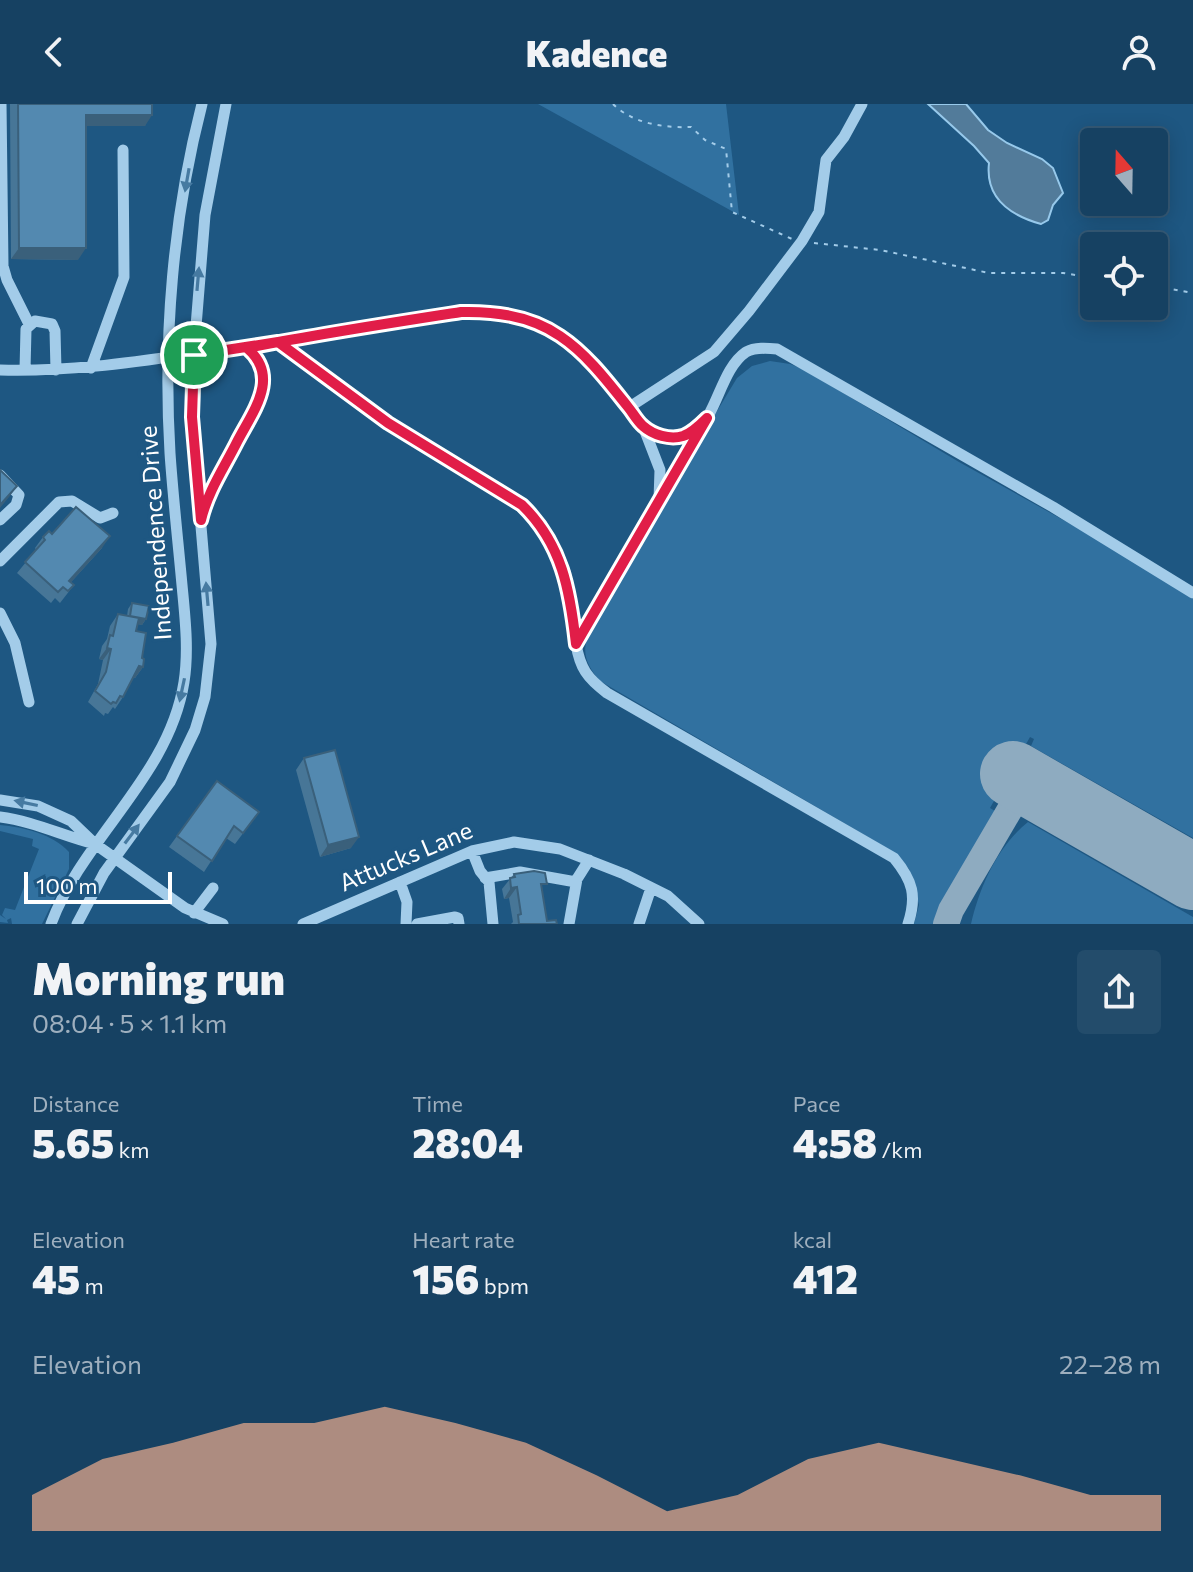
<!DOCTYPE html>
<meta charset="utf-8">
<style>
:root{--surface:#164162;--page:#234c6b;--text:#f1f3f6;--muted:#9eafbe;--line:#355a77;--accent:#eead8d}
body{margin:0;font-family:Commissioner,sans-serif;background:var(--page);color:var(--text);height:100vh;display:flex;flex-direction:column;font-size:30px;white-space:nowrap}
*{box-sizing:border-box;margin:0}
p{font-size:26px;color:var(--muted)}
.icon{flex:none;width:44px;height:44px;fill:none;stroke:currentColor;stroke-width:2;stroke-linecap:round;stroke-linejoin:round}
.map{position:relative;height:820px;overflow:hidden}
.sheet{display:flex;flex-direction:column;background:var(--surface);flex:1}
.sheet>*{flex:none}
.needle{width:52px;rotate:340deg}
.tools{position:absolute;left:1080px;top:24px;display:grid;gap:16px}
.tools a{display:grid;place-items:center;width:88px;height:88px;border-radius:8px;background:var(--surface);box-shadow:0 4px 20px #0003,0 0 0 2px var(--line);font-size:40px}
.scale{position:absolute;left:24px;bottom:20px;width:148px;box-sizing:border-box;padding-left:8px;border:4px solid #fff;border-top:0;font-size:22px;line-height:28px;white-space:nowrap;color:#fff;-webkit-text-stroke:6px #1e5782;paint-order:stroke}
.pin{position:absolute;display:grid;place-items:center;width:68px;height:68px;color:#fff;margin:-34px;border:4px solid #fff;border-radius:50%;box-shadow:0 2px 8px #0007}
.round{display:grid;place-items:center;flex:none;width:84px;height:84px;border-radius:8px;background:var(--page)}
.overview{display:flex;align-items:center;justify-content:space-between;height:136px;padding:0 32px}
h1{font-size:44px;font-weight:800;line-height:60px}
.metrics{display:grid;grid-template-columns:repeat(3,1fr);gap:12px;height:136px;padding:8px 32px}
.metrics div{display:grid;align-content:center}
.metrics b{font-size:40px;font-weight:800}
.metrics small{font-size:22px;font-weight:400}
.metrics p{font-size:22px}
.chart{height:224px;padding:16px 32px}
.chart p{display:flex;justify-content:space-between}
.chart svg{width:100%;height:144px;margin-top:8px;fill:var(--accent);opacity:.7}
header{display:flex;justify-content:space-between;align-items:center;height:104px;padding:0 32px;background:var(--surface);font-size:36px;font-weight:800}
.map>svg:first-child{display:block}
.green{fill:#3171a0}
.water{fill:#527b9a;stroke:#97c9eb;stroke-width:2}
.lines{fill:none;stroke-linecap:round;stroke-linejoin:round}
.taxiway{stroke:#8eabc0;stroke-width:26}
.runway{stroke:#8eabc0;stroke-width:66}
.path{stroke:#a3cce9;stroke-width:2;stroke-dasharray:4 6;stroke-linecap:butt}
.minor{stroke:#a3cce9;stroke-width:11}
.wall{fill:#477697}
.shaded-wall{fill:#3a607b}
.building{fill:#5389b0;stroke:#3a607b;stroke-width:2}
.oneway{fill:#467aa1}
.route-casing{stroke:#fff;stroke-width:16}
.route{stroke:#e11d48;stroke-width:10}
.labels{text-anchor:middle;stroke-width:7;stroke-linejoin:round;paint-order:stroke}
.street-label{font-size:24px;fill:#fff;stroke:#1e5782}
</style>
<header><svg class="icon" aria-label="back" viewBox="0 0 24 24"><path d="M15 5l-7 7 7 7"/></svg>Kadence<svg class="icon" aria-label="person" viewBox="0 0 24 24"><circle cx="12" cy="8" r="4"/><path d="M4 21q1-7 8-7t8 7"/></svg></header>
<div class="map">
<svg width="1193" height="820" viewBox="0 0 1193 820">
<rect width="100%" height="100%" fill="#1e5782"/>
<path class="green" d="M538,0H726L739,111Z
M770,257L790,260L803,265L959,358L1119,447L1193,495V734L1031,642L1034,635L1030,633L1021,649L1024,651L1002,689L999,688L990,704L995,707L941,800L934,820H914L919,801L909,765L892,747L600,577C588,563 581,550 588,532L666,392L737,274L752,262Z
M1028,718L1193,813V820H971C980,782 997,743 1028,718Z
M0,721C23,723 53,730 69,748V765L42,820H12L11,814L7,816L8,819L0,818V811L6,815L2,811L5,804L15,806L39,745L32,742L33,735L0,727Z"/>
<path class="water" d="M928,0H966L988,26L1007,39L1042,55L1053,64L1063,89L1053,101L1048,116L1041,120C1009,111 985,94 989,59L974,42Z"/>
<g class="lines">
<path class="taxiway" d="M946,820L951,806L1026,678"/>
<path class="runway" d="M1013,670L1193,773"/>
<path class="path" d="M613,0C633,20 665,24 691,23L705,36L726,45L732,108L792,135
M814,139L880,146L989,169H1063L1094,174
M1154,182L1193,189
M208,392L262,290V269L257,253"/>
<path class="minor" d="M1,0L3,162L7,176L29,220
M278,238L388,319L501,387L538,417L560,455L565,468L576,539
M91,264L124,173L123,46
M0,266C73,268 141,257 213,247C296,236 378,221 461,208C555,206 590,253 643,322
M25,266L26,225L35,217L52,220L55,227L56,266
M628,304L714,248L749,207L802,137L819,108L826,56L844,33L862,0
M0,371L19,391L16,401L0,416
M661,392L703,321
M0,457L59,398L72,397L100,414L113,409
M0,509L15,539L29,598
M0,696L38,702L71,717L95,740L185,804L223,820
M0,713C33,717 63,732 95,740
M472,747L480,767L489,778L493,820
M485,774L520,768L576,778
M400,778L407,798L406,820
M194,809L213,784
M51,820C83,733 169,673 184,578C189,546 185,513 182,481C178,437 173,393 170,349C163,233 173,112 202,0
M77,820L104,769L170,678L195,626L205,593L211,540L194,340L192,272L205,111L226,0
M303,820L472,747L514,738L560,745L624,770L668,792L699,820
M417,820L455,813L458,814L459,820
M569,820L577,775L589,756
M639,820L651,784
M908,820C917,792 913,777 894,754L607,589C587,574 580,564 576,540L659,396L660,366L643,322C720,363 708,274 746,248C755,243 767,244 777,245L1053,403L1193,489"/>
</g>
<path class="wall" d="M10,0H152L145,22H86L78,156L11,155Z
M52,430L102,444L71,478L74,481L60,499L55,494L51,499L17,469L36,446L35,444L43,433Z
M132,499L146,515L142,521L138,520L136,527L143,563L135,574H133L123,593L115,605L113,603L108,610L105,609L104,612L88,598L98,580L103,556L99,555L102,542L107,535L110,522L118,510L127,512L128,505Z
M304,654L351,744L320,753L296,666Z
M217,677L259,708L235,740L226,734L204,768L169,743Z
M514,770L542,786L547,817L557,820H511L513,818L509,794L504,795L502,785Z"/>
<path class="shaded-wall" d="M86,11H152L145,22H78Z
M19,144H86L78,156L11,155Z
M17,382L9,393L0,404V401Z
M110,432L102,444L65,485L69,477Z
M130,512L146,515L142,521L126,518Z
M107,544L111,545L103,556L99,555Z
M139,562L143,563L135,574L132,573Z
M359,733L351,744L320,753L328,741Z
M517,783L509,794L504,795L511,784Z"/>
<path class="building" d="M18,0H152V11H86V144H19Z
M0,366L17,382L0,401Z
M76,403L110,432L69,477L74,481L68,487L63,483L58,488L25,458L45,436L43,433L49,427L52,430Z
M132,499L149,502L146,515L130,512Z
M118,510L139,514L136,527L146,529L142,554L144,555L143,563L139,562L123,593L120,592L116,599L113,598L111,600L95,587L106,568L111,545L107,544L110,531L113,532Z
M335,646L359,733L328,741L304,654Z
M217,677L259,708L243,729L234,722L212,757L177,732Z
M534,767L545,769L547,780H541L547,817L556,816L557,820H519L518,811L521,810L517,783L511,784L510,774L515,773L514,770Z"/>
<defs><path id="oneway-solid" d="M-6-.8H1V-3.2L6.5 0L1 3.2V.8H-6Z" transform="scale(2)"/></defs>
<g class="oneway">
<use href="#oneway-solid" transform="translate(187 76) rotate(100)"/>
<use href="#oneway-solid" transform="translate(198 175) rotate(-85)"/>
<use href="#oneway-solid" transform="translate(207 490) rotate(-95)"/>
<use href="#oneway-solid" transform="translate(182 586) rotate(102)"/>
<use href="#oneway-solid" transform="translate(26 699) rotate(-168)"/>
<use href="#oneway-solid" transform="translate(132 730) rotate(-53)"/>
</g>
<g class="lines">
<g class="route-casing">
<path id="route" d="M194,251L192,313L201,416C208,387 224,364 237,338C253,307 281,273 247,244C318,230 390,219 461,208C496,207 531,212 560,232C587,250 608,278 628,303C633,309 637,317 643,322C653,331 670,336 683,332C692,329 700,321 707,314L576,540C570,486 562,440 522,401L388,319L278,238L194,251"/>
</g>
<use href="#route" class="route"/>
</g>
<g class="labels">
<g class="street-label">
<text transform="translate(156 429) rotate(-94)" y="8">Independence Drive</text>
<text transform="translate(406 753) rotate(-23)" y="8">Attucks Lane</text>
</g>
</g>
</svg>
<div class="tools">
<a><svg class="needle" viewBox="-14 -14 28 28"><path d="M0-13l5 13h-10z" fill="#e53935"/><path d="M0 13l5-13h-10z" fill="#9eafbe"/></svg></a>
<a><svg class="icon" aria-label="locate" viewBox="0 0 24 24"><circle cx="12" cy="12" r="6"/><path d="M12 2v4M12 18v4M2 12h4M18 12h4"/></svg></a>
</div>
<div class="scale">100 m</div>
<div class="pin" style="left:194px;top:251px;background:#1e9e55"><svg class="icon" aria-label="arrive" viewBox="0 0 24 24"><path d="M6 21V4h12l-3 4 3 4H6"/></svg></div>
</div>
<section class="sheet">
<div class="overview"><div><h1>Morning run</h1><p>08:04 · 5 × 1.1 km</p></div><a class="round"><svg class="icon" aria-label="share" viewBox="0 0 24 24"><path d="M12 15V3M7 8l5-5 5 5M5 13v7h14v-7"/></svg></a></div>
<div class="metrics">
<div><p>Distance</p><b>5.65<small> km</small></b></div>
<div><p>Time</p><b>28:04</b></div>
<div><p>Pace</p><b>4:58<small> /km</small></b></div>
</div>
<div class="metrics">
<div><p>Elevation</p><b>45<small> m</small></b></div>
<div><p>Heart rate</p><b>156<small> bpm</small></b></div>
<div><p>kcal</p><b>412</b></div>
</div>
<div class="chart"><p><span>Elevation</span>22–28 m</p>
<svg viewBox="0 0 160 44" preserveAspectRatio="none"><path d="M0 44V33L10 22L20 17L30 11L40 11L50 6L60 11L70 17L80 27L90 38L100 33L110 22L120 17L130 22L140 27L150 33L160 33V44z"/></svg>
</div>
</section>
